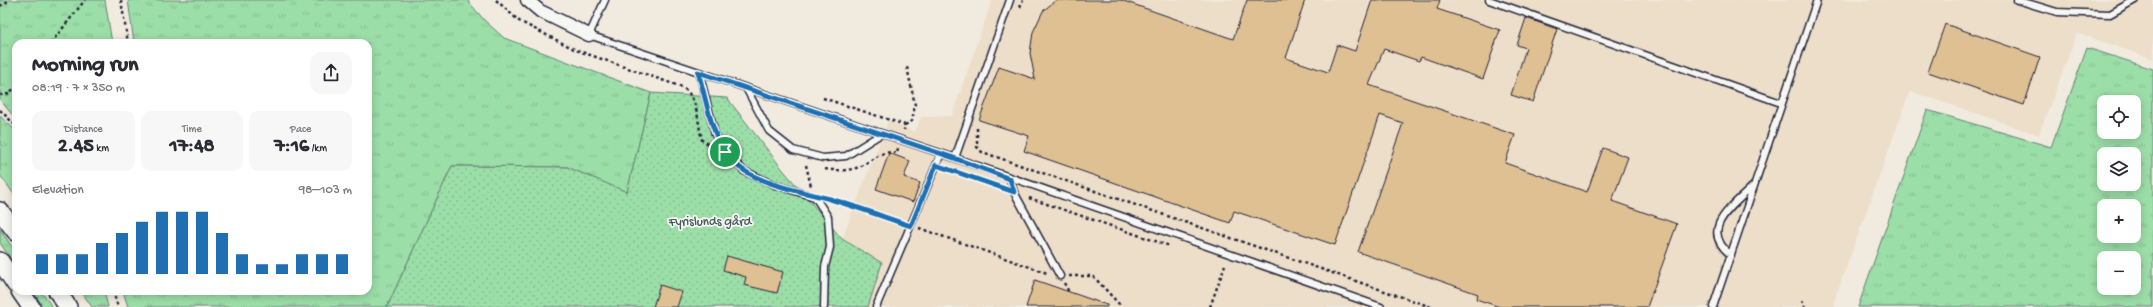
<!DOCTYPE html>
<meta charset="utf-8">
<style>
:root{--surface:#fff;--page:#f7f7f7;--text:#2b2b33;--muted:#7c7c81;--accent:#1f6fb2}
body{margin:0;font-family:"Gochi Hand",sans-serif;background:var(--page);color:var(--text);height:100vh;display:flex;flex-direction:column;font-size:15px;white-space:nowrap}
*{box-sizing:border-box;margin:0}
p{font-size:13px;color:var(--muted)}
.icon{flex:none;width:22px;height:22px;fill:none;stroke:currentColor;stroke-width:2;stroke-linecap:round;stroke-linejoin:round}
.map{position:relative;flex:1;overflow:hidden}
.drawer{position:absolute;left:12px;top:39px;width:360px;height:256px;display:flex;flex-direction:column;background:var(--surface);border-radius:12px;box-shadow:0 2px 10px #0003}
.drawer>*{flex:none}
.fabs{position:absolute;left:2097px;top:95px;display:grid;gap:8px}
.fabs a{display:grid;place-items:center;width:44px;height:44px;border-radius:8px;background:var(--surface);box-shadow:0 2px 10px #0003;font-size:20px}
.pin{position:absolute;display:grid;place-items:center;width:34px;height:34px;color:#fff;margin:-17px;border:2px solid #fff;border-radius:50%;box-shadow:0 1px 4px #0007}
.round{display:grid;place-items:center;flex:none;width:42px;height:42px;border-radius:12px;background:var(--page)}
.overview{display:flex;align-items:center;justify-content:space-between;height:68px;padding:0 20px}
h1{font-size:22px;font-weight:700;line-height:30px}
.metrics{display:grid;grid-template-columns:repeat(3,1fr);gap:6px;height:68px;padding:4px 20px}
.metrics div{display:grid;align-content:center;border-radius:10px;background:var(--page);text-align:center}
.metrics b{font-size:20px;font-weight:700}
.metrics small{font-size:11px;font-weight:400}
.metrics p{font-size:11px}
.chart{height:112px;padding:8px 20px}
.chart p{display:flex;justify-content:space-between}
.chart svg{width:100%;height:72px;margin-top:4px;stroke:var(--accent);stroke-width:6}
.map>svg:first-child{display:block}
.built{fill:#ecdec8}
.grass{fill:url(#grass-tufts);stroke:#5f8072;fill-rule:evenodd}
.garden{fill:url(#garden-dots);stroke:#5f8072}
.building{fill:#dfc092;stroke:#22223b}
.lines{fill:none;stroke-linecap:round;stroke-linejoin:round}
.service-casing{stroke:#22223b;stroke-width:9}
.minor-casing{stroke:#22223b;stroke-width:15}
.secondary-casing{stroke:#22223b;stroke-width:20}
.path{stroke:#22223b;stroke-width:2.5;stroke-dasharray:3 3;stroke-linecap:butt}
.service{stroke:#f6f6f2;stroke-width:6}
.minor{stroke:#f6f6f2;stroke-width:12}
.secondary{stroke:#f6f6f2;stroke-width:17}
.route-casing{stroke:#fff;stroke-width:8}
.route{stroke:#1f6fb2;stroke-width:5}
.labels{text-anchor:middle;stroke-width:3.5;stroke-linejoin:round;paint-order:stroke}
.park-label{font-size:13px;fill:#475a5c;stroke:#f6f6f2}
</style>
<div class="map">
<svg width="2153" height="307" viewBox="0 0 2153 307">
<defs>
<pattern id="grass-tufts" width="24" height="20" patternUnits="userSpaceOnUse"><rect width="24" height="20" fill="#9cdea8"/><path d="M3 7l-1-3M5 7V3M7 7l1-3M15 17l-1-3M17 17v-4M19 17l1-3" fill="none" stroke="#86be92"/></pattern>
<pattern id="garden-dots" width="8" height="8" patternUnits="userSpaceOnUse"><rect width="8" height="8" fill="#9cdea8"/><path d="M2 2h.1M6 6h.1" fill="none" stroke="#86be92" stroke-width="1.8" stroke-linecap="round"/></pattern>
</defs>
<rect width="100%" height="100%" fill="#f1ebdf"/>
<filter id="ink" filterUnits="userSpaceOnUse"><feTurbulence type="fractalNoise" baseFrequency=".025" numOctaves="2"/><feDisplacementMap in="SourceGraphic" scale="8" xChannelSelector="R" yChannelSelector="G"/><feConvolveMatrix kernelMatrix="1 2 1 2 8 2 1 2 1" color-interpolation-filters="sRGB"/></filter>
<g filter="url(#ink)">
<path class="built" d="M992,0H2153V59L2077,33L2039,135L1910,91L1834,301L1835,307H868L882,263L842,239L888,121L915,132L921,117L952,116Z"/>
<path class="grass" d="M0,0H105L112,43H16V119L0,100Z
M128,0H467L485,21L504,38L651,93L627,193L567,167L452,166L387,307H128L123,291H368V43H134Z
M2087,48L2153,69V307H1858L1927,110L2051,147ZM2104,102H2134V132H2104ZM2104,154H2134V184H2104ZM2104,206H2134V236H2104ZM2104,258H2134V288H2104Z
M0,116L16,131V197L0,175Z
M0,229L16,253V266L0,243Z
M33,291H41L52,307H43Z
M81,291H104L108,307H92Z"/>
<path class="garden" d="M651,93L727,98L784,171L842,239L882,263L868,307H387L452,166L567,167L627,192Z"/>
<path class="building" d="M1056,0H1121L1233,39L1247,0H1305L1286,58L1328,72L1337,45L1355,51L1372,0H1440L1437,9L1500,30L1483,79L1421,57L1419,61L1384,49L1369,85L1515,135L1505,163L1587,192L1603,148L1628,157L1612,201L1677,224L1647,307H1500L1476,299L1478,294L1358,252L1403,123L1380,115L1335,245L1234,211L1230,223L1024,151L1029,136L979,120L999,67L1035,79L1030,53L1033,32L1043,11Z
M1526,18L1557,29L1533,102L1511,95L1526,48L1517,45Z
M1945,24L2040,57L2024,105L1928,72Z
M889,153L910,161L904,177L920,183L913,202L876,189Z
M727,256L783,272L777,293L744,285L746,277L723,270Z
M1035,280L1107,305V307H1026Z
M660,285L682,292L677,307H653Z"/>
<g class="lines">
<g class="service-casing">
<path id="service" d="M605,0L589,35L955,158L1381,307
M1489,0L1781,103
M2017,0L2057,12L2110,14L2135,0
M699,72L715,134L725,152L744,171L775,185L815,197L828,217L830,247L825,267L824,307
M746,88L769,131L793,150L823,158L846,156L881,134
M955,158L1010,0
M1010,179L1014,192L1060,276
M1731,255C1698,229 1732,207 1752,187
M876,307L941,154
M1713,307L1817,0"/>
</g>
<g class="minor-casing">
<path id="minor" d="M527,0L540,11L589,35"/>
</g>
<g class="secondary-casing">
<path id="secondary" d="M0,211L16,232
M0,261L16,285
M20,291L31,307
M57,291L68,307"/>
</g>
<path class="path" d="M121,0L128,43
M496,0L519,21L576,50L682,87C699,98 697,121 702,140L708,144
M0,6L10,0
M1020,7L1023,0
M51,43L85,0
M0,95L8,94L16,87
M823,98L905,125L904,130
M0,110L16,126
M905,125L912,121L915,105L907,67
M977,128V147L982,152L1431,307
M806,165L811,186
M825,169C836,171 849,171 859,167C872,161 882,149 897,153L898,148
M946,169L1004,189
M1029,198L1170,246
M828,199L901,223
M919,228L1047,273
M1069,276H1093L1119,304V307
M1064,283L1069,292
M113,291L118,307
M1802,300L1805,307
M1210,307L1225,265"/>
<use href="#service" class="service"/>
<use href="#minor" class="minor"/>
<use href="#secondary" class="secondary"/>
</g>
</g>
<g class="lines" filter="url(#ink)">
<g class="route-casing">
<path id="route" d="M698,72L954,158L1010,179L1014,192L936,165L911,226C884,217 857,207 830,199C797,190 744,183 724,151C710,128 706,98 698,72Z"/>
</g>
<use href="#route" class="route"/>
</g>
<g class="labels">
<g class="park-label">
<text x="710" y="225">Fyrislunds gård</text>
</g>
</g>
</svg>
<div class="fabs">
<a><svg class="icon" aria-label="locate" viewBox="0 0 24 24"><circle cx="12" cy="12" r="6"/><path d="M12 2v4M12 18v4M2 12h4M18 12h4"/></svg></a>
<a><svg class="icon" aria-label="layers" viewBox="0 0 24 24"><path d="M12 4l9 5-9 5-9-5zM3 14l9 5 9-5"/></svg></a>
<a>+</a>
<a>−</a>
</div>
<div class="pin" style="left:725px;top:152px;background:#1e9e55"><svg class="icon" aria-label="arrive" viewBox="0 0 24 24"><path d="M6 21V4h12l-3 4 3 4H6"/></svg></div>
<section class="drawer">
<div class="overview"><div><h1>Morning run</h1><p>08:19 · 7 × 350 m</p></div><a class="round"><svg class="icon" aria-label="share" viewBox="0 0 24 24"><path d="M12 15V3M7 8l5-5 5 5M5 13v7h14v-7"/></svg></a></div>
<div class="metrics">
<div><p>Distance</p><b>2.45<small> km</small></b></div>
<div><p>Time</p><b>17:48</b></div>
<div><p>Pace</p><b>7:16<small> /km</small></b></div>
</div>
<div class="chart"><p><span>Elevation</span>98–103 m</p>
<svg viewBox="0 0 160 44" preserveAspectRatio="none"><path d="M5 44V32M15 44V32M25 44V32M35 44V25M45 44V19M55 44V12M65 44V6M75 44V6M85 44V6M95 44V19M105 44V32M115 44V38M125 44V38M135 44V32M145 44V32M155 44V32"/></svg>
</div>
</section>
</div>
